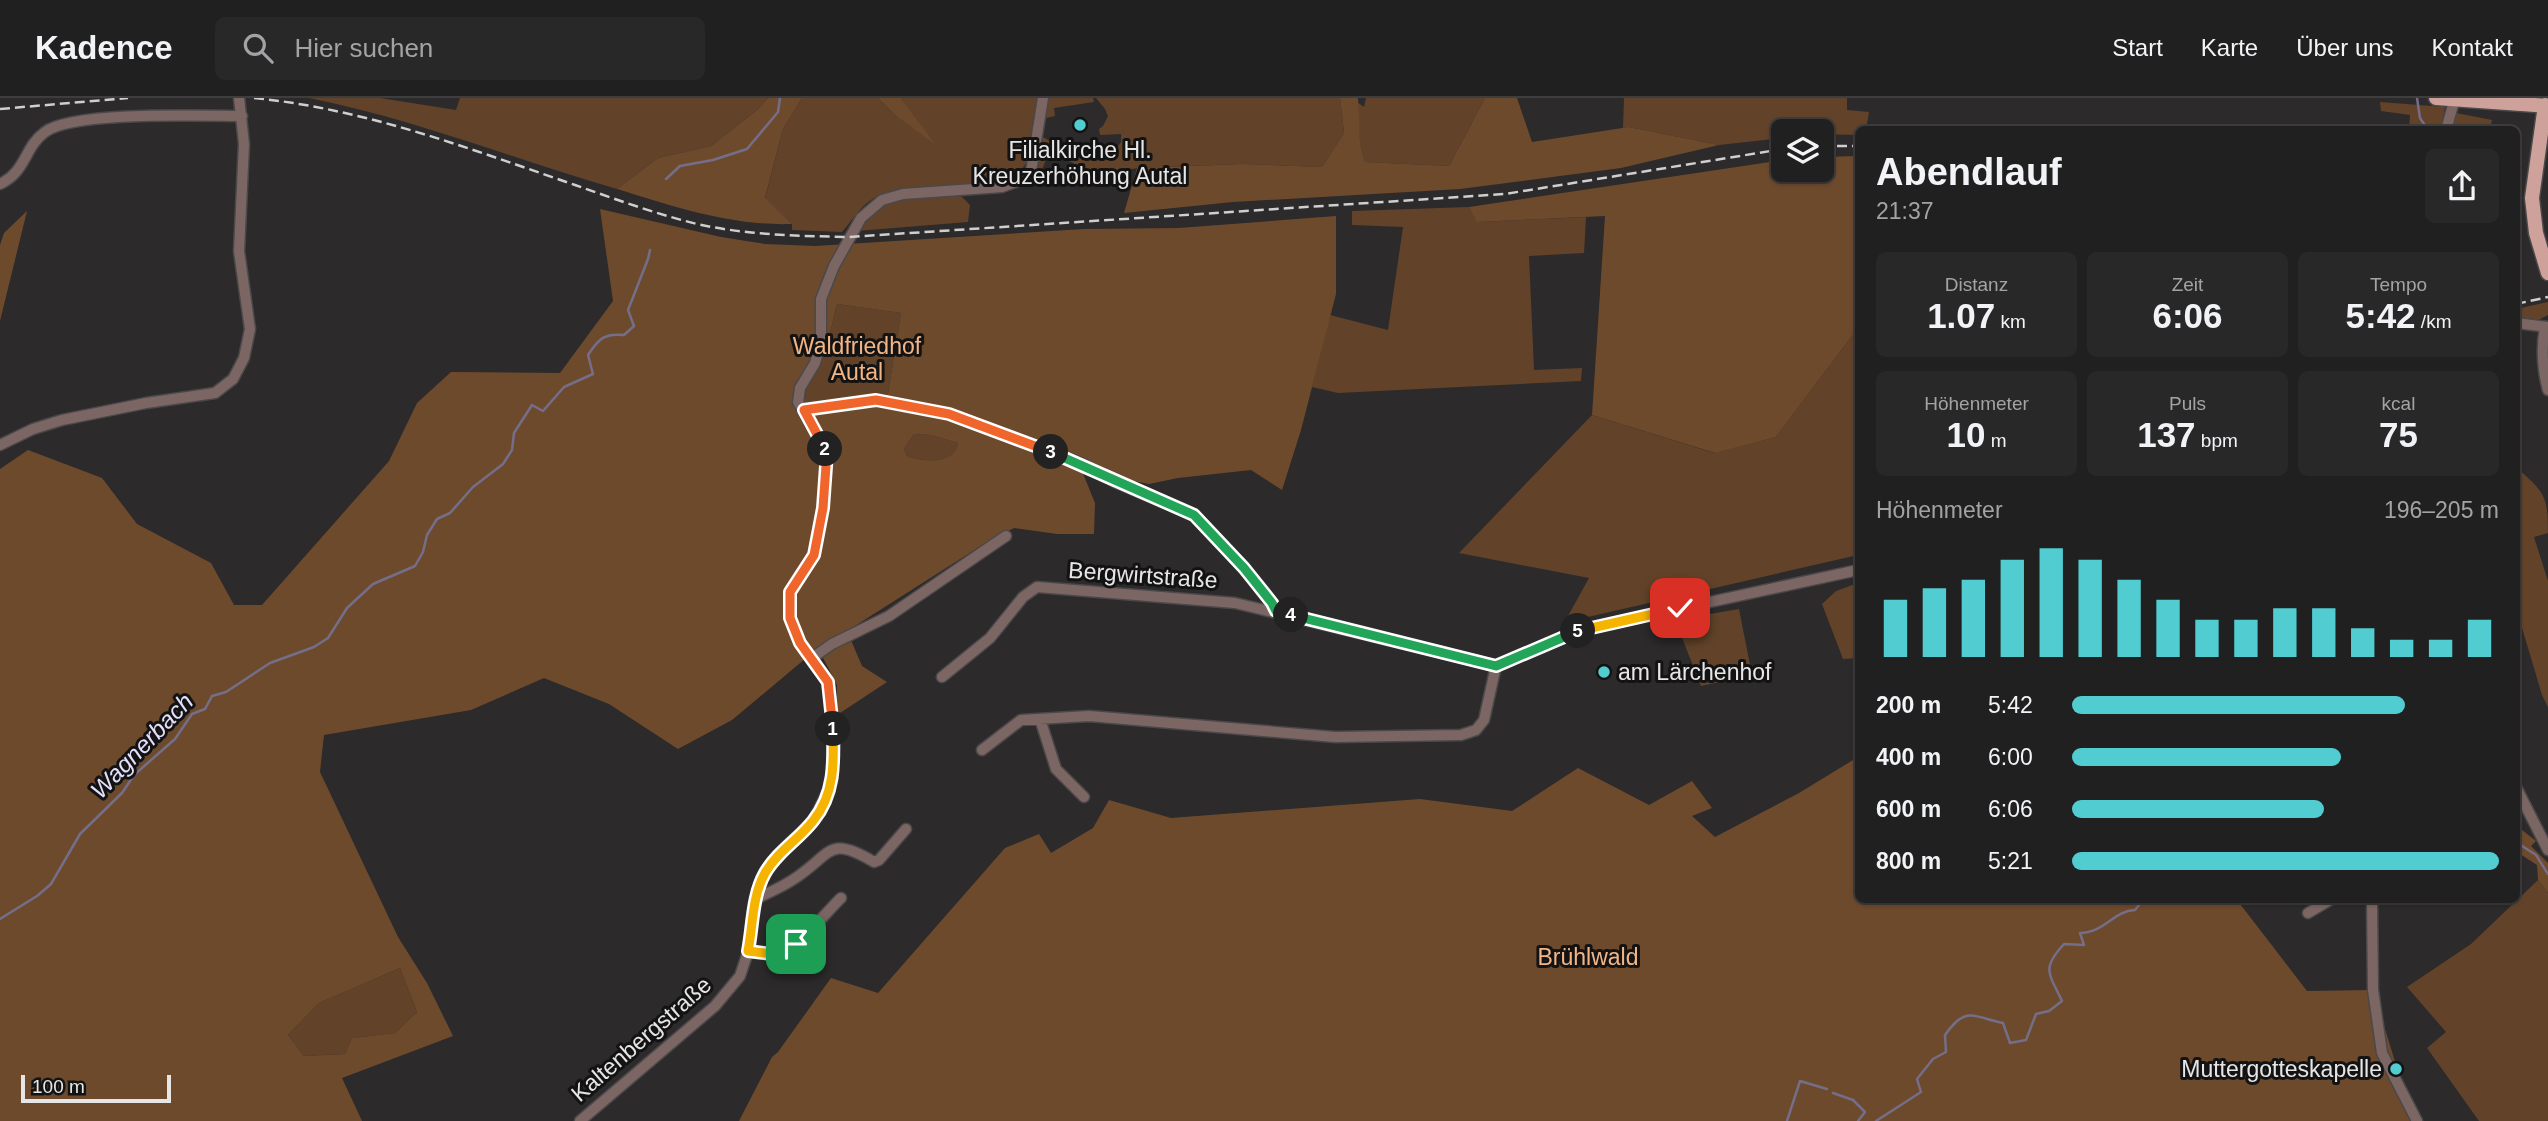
<!DOCTYPE html>
<html lang="de">
<meta charset="utf-8">
<style>
:root{--surface:#212020;--page:#292829;--text:#f1f3f6;--muted:#a2a3a5;--line:#3e3e3e;--accent:#51ccd1}
body{margin:0;font-family:Helvetica,sans-serif;background:var(--page);color:var(--text);height:100vh;display:flex;flex-direction:column;font-size:26px;white-space:nowrap}
*{box-sizing:border-box;margin:0}
p{font-size:23px;color:var(--muted)}
.icon{flex:none;width:38px;height:38px;fill:none;stroke:currentColor;stroke-width:2;stroke-linecap:round;stroke-linejoin:round}
.map{position:relative;flex:1;overflow:hidden}
.sheet{position:absolute;left:1855px;top:28px;width:665px;height:777px;display:flex;flex-direction:column;background:var(--surface);border-radius:10px;box-shadow:0 2px 5px #0004,0 0 0 2px var(--line)}
.sheet>*{flex:none}
.fabs{position:absolute;left:1771px;top:21px;display:grid;gap:14px}
.fabs a{display:grid;place-items:center;width:63px;height:63px;border-radius:10px;background:var(--surface);box-shadow:0 2px 5px #0004,0 0 0 2px var(--line);font-size:35px}
.scale{position:absolute;left:21px;bottom:18px;width:150px;box-sizing:border-box;padding-left:7px;border:4px solid #e7e6e6;border-top:0;font-size:19px;line-height:24px;white-space:nowrap;color:#e7e6e6;-webkit-text-stroke:5px #141313;paint-order:stroke}
.pin{position:absolute;display:grid;place-items:center;width:60px;height:60px;color:#fff;margin:-30px;border-radius:14px;box-shadow:0 4px 10px #0006}
.km{position:absolute;width:35px;height:35px;margin:-18px;border-radius:50%;background:#222;color:#fff;font-size:19px;line-height:35px;text-align:center}
.round{display:grid;place-items:center;flex:none;width:74px;height:74px;border-radius:10px;background:var(--page)}
.headline{display:flex;align-items:center;justify-content:space-between;height:119px;padding:0 21px}
h1{font-size:38px;font-weight:800;line-height:52px}
.metrics{display:grid;grid-template-columns:repeat(3,1fr);gap:10px;height:119px;padding:7px 21px}
.metrics div{display:grid;align-content:center;border-radius:10px;background:var(--page);text-align:center}
.metrics b{font-size:35px;font-weight:800}
.metrics small{font-size:19px;font-weight:400}
.metrics p{font-size:19px}
.chart{height:196px;padding:14px 21px}
.chart p{display:flex;justify-content:space-between}
.chart svg{width:100%;height:126px;margin-top:7px;stroke:var(--accent);stroke-width:6}
ul{padding:0 21px;list-style:none;font-size:23px}
li{display:grid;grid-template-columns:112px 84px 1fr;align-items:center;height:52px}
li i{height:18px;border-radius:9px;background:var(--accent)}
header{display:flex;align-items:center;gap:42px;box-sizing:border-box;height:98px;padding:0 35px;background:var(--surface);border-bottom:2px solid var(--line)}
header strong{font-size:33px}
nav{display:flex;gap:38px;margin-inline-start:auto;font-size:24px}
.search{width:490px;height:63px;background:var(--page);display:flex;align-items:center;gap:18px;box-sizing:border-box;padding:0 24px;border-radius:10px;color:var(--muted);font-size:26px}
.map>svg:first-child{display:block}
.green{fill:#624329}
.forest{fill:#6e4a2d;fill-rule:evenodd}
.lines{fill:none;stroke-linecap:round;stroke-linejoin:round}
.stream{stroke:#746e89;stroke-width:2.5}
.minor-casing{stroke:#4a4849;stroke-width:13}
.major-casing{stroke:#4a4849;stroke-width:17}
.minor{stroke:#7c6663;stroke-width:10}
.major{stroke:#cea19b;stroke-width:14}
.rail{stroke:#d0cfcf;stroke-width:2.5;stroke-dasharray:10 5;stroke-linecap:butt}
.split-1-casing{stroke:#fff;stroke-width:14}
.split-2-casing{stroke:#fff;stroke-width:14}
.split-3-casing{stroke:#fff;stroke-width:14}
.split-4-casing{stroke:#fff;stroke-width:14}
.split-5-casing{stroke:#fff;stroke-width:14}
.split-6-casing{stroke:#fff;stroke-width:14}
.split-1{stroke:#f5b400;stroke-width:9}
.split-2{stroke:#f0652b;stroke-width:9}
.split-3{stroke:#f0652b;stroke-width:9}
.split-4{stroke:#22a559;stroke-width:9}
.split-5{stroke:#22a559;stroke-width:9}
.split-6{stroke:#f5b400;stroke-width:9}
.poi-dot{fill:#51ccd1;stroke:#141313;stroke-width:2.5}
.labels{text-anchor:middle;stroke-width:6;stroke-linejoin:round;paint-order:stroke}
.poi-label{font-size:23px;fill:#e7e6e6;stroke:#141313}
.park-label{font-size:23px;fill:#f2b585;stroke:#141313}
.street-label{font-size:23px;fill:#e7e6e6;stroke:#141313}
.water-label{font-size:24px;font-style:italic;fill:#e4dffb;stroke:#141313}
</style>
<header>
<strong>Kadence</strong>
<div class="search"><svg class="icon" aria-label="search" viewBox="0 0 24 24"><circle cx="10" cy="10" r="6"/><path d="M15 15l6 6"/></svg>Hier suchen</div>
<nav><a>Start</a><a>Karte</a><a>Über uns</a><a>Kontakt</a></nav>
</header>
<div class="map">
<svg width="2548" height="1023" viewBox="0 0 2548 1023">
<rect width="100%" height="100%" fill="#2c2a2b"/>
<path class="green" d="M309,0H380L456,12L460,0H768L757,12L711,48L658,60L617,91C514,61 414,21 309,0Z
M802,0H878L897,19L934,45L901,0H1037L1026,65C1012,98 906,78 871,102C860,109 851,124 842,134L792,132V126L765,101L783,31Z
M1048,0H1093L1094,4L1054,10L1055,18L1046,20Z
M1096,0H1340L1344,35L1322,69L1243,66L1137,70L1056,88L1046,79L1072,74L1074,65L1051,57L1046,61L1042,72L1036,71L1041,38C1054,46 1068,48 1079,60L1108,58L1107,52L1117,50L1121,44V36L1100,37L1099,31L1103,28L1108,18L1105,11Z
M1366,0H1485L1449,68L1365,64L1360,45L1357,4L1364,9Z
M1624,0H1847V12L1869,14L1866,31L1858,32V37L1822,36V33H1783V40L1719,47L1629,29L1623,30Z
M2380,4L2445,9L2441,31H2409L2410,17L2381,13Z
M2456,15L2492,22L2490,31L2449,32Z
M960,97L970,107L968,124L857,133L882,108L896,102Z
M1469,109L1478,124L1586,119L1584,155L1529,158L1534,272L1582,270L1581,283L1338,295L1312,289L1330,217L1388,232L1403,129L1352,127V113Z
M2548,204V217L2538,222L2517,220L2516,211Z
M837,206L901,215L888,296L809,309L805,299L807,288L831,231Z
M1858,230V457L1579,521L1557,538L1589,480L1459,455L1592,317L1714,355L1776,339Z
M914,336L931,337L958,345C954,367 922,364 907,358L904,351Z
M2517,370C2544,394 2548,397 2548,435L2534,439L2548,483V609L2542,597L2517,513Z
M1858,485V560L1843,561L1822,506L1836,493Z
M1739,511L1752,577L1701,588L1675,522Z
M2538,782L2548,795V1023H2479L2427,950L2446,934L2407,889L2471,846Z
M400,870L417,914L395,935L352,940L345,956L304,958L288,937L319,905Z"/>
<path class="forest" d="M768,0H802L783,31L765,100L792,126C731,128 675,109 617,91L658,60L711,48L757,12Z
M878,0H901L936,47L897,19Z
M1340,0H1358L1360,45L1365,64L1449,68L1485,0H1517L1532,44L1629,29L1719,47L1621,70L1460,91L1233,104L1124,115L1137,70L1243,66L1322,69L1344,35Z
M1858,58V230L1776,339L1715,355L1592,317L1605,118L1477,124L1469,109L1783,62V72H1822V59Z
M600,111L721,139L765,146L815,148L1084,131L1179,130L1336,118V196L1301,332L1282,392L1251,372L1178,380L1149,386L1082,373L1095,405L1094,436H1057L1014,430L987,444L847,533L862,568L887,584L837,617V587L818,550L732,622L678,651L609,606L544,580L471,612L324,637L320,674L398,839L427,885L453,938L342,980L362,1023H0V371L28,352L102,380L137,426L211,465L234,507H262L389,363L417,305L451,274L560,275L613,203ZM837,206L901,215L888,296L809,309L805,299L807,288L831,231ZM914,336L931,337L958,345C954,367 922,364 907,358L904,351ZM400,870L417,914L395,935L352,940L345,956L304,958L288,937L319,905Z
M27,113L0,223V147L4,135Z
M1858,659V802H2237L2307,893L2373,892L2401,983L2421,1023H739L772,959L778,954L831,880L878,895L1005,750L1039,736L1051,755L1093,730L1109,702L1171,720L1420,701L1512,713L1578,670L1649,707L1692,683L1712,710L1692,718L1715,739L1799,695Z
M2517,728L2536,743L2531,748L2548,765V795L2538,782L2537,767L2517,754Z"/>
<g class="lines">
<path class="stream" d="M2417,0L2420,20L2428,32
M666,81L680,68L713,62L747,51L778,14L780,0
M2516,744L2536,757L2548,776
M0,821L37,798L51,786L80,736L122,695L134,677L175,641L192,616L205,611L212,598L226,594L270,565L314,549L328,540L347,510L373,486L415,468L423,454L427,437L437,421L450,415L473,389L503,366L512,352L514,335L532,307L543,313L564,289L593,276L588,257C599,240 605,235 624,237L634,228L628,212L648,161L650,152
M1833,995L1853,1002L1865,1014L1858,1023
M1787,1023L1800,983L1827,991
M1876,1023L1921,994L1917,981L1933,961L1946,954L1945,937C1966,907 1973,919 2003,925L2010,945L2026,942L2036,916L2049,913L2062,903C2049,875 2041,871 2064,846L2084,847L2080,835C2106,834 2113,813 2135,812L2143,802"/>
<g class="minor-casing">
<path id="minor" d="M2446,32L2455,0
M0,86C27,73 24,49 45,34C74,13 201,18 242,18
M2516,225L2548,229
M2545,229C2541,251 2542,270 2548,292
M804,312L876,302L949,316L1076,363L1115,384L1194,417L1244,470L1272,505L1276,513
M0,347L33,331L62,322L146,305L215,295L233,281L244,260L250,231L239,153L244,46L239,0
M812,560L832,546L889,518L1006,438
M942,579L990,540L1023,499L1037,489L1235,505L1496,568L1580,532L1858,472
M1040,621L1056,671L1084,699
M982,652L1021,622L1089,618L1335,639L1461,637L1476,632L1484,622L1496,568
M2516,689L2548,752
M757,800C771,794 784,788 797,779C832,755 829,737 874,764L879,762L906,731
M2372,802L2373,892L2382,955L2417,1023
M2308,815L2330,802
M748,854C755,854 763,856 771,856C795,856 824,816 841,800
M580,1023L715,908L740,878L748,854L753,813L763,778L785,750L814,722L832,684L833,623L828,584L800,545L790,520V494L814,457L823,410L827,354L798,304L800,290L815,265L821,243V201L834,168L861,120L882,102L903,96L1002,89L1021,82L1031,74L1043,0"/>
</g>
<g class="major-casing">
<path id="major" d="M2436,0L2548,8
M2545,7L2532,100L2536,135L2548,175"/>
</g>
<use href="#minor" class="minor"/>
<use href="#major" class="major"/>
<path class="rail" d="M254,0C366,11 470,51 575,87C615,101 656,116 697,126C747,137 798,138 849,139L1505,96L1783,51
M0,11L128,0
M1822,48H1858
M2516,206L2548,199"/>
</g>
<g class="lines">
<g class="split-1-casing">
<path id="split-1" d="M796,846L772,856L748,853C753,828 752,798 765,775C777,754 798,742 813,723C835,696 834,664 833,631"/>
</g>
<g class="split-2-casing">
<path id="split-2" d="M825,351L827,354L823,410L814,457L790,494V520L800,545L828,584L833,631"/>
</g>
<g class="split-3-casing">
<path id="split-3" d="M825,351L804,312L876,302L949,316L1051,354"/>
</g>
<g class="split-4-casing">
<path id="split-4" d="M1051,354L1194,417L1244,470L1272,505L1276,513L1291,517"/>
</g>
<g class="split-5-casing">
<path id="split-5" d="M1291,517L1496,568L1578,533"/>
</g>
<g class="split-6-casing">
<path id="split-6" d="M1578,533L1680,510"/>
</g>
<use href="#split-1" class="split-1"/>
<use href="#split-2" class="split-2"/>
<use href="#split-3" class="split-3"/>
<use href="#split-4" class="split-4"/>
<use href="#split-5" class="split-5"/>
<use href="#split-6" class="split-6"/>
</g>
<g class="poi-dot">
<circle cx="1080" cy="27" r="7"/>
<circle cx="1604" cy="574" r="7"/>
<circle cx="2396" cy="971" r="7"/>
</g>
<g class="labels">
<g class="poi-label">
<text x="1080" y="60">Filialkirche Hl.<tspan x="1080" dy="26">Kreuzerhöhung Autal</tspan></text>
<text x="1618" y="582" text-anchor="start">am Lärchenhof</text>
<text x="2382" y="979" text-anchor="end">Muttergotteskapelle</text>
</g>
<g class="park-label">
<text x="857" y="256">Waldfriedhof<tspan x="857" dy="26">Autal</tspan></text>
<text x="1588" y="867">Brühlwald</text>
</g>
<g class="street-label">
<text transform="translate(1143 477) rotate(4)" y="8">Bergwirtstraße</text>
<text transform="translate(641 941) rotate(-41)" y="8">Kaltenbergstraße</text>
</g>
<g class="water-label">
<text transform="translate(142 648) rotate(-46)" y="8">Wagnerbach</text>
</g>
</g>
</svg>
<div class="fabs">
<a><svg class="icon" aria-label="layers" viewBox="0 0 24 24"><path d="M12 4l9 5-9 5-9-5zM3 14l9 5 9-5"/></svg></a>
</div>
<div class="scale">100 m</div>
<div class="pin" style="left:796px;top:846px;background:#1e9e55"><svg class="icon" aria-label="arrive" viewBox="0 0 24 24"><path d="M6 21V4h12l-3 4 3 4H6"/></svg></div>
<div class="pin" style="left:1680px;top:510px;background:#d93025"><svg class="icon" aria-label="check" viewBox="0 0 24 24"><path d="M5 12l5 5 9-10"/></svg></div>
<b class="km" style="left:833px;top:631px">1</b>
<b class="km" style="left:825px;top:351px">2</b>
<b class="km" style="left:1051px;top:354px">3</b>
<b class="km" style="left:1291px;top:517px">4</b>
<b class="km" style="left:1578px;top:533px">5</b>
<section class="sheet">
<div class="headline"><div><h1>Abendlauf</h1><p>21:37</p></div><a class="round"><svg class="icon" aria-label="share" viewBox="0 0 24 24"><path d="M12 15V3M7 8l5-5 5 5M5 13v7h14v-7"/></svg></a></div>
<div class="metrics">
<div><p>Distanz</p><b>1.07<small> km</small></b></div>
<div><p>Zeit</p><b>6:06</b></div>
<div><p>Tempo</p><b>5:42<small> /km</small></b></div>
</div>
<div class="metrics">
<div><p>Höhenmeter</p><b>10<small> m</small></b></div>
<div><p>Puls</p><b>137<small> bpm</small></b></div>
<div><p>kcal</p><b>75</b></div>
</div>
<div class="chart"><p><span>Höhenmeter</span>196–205 m</p>
<svg viewBox="0 0 160 44" preserveAspectRatio="none"><path d="M5 44V24M15 44V20M25 44V17M35 44V10M45 44V6M55 44V10M65 44V17M75 44V24M85 44V31M95 44V31M105 44V27M115 44V27M125 44V34M135 44V38M145 44V38M155 44V31"/></svg>
</div>
<ul>
<li><b>200 m</b>5:42<i style="width:78%"></i></li>
<li><b>400 m</b>6:00<i style="width:63%"></i></li>
<li><b>600 m</b>6:06<i style="width:59%"></i></li>
<li><b>800 m</b>5:21<i style="width:100%"></i></li>
</ul>
</section>
</div>
